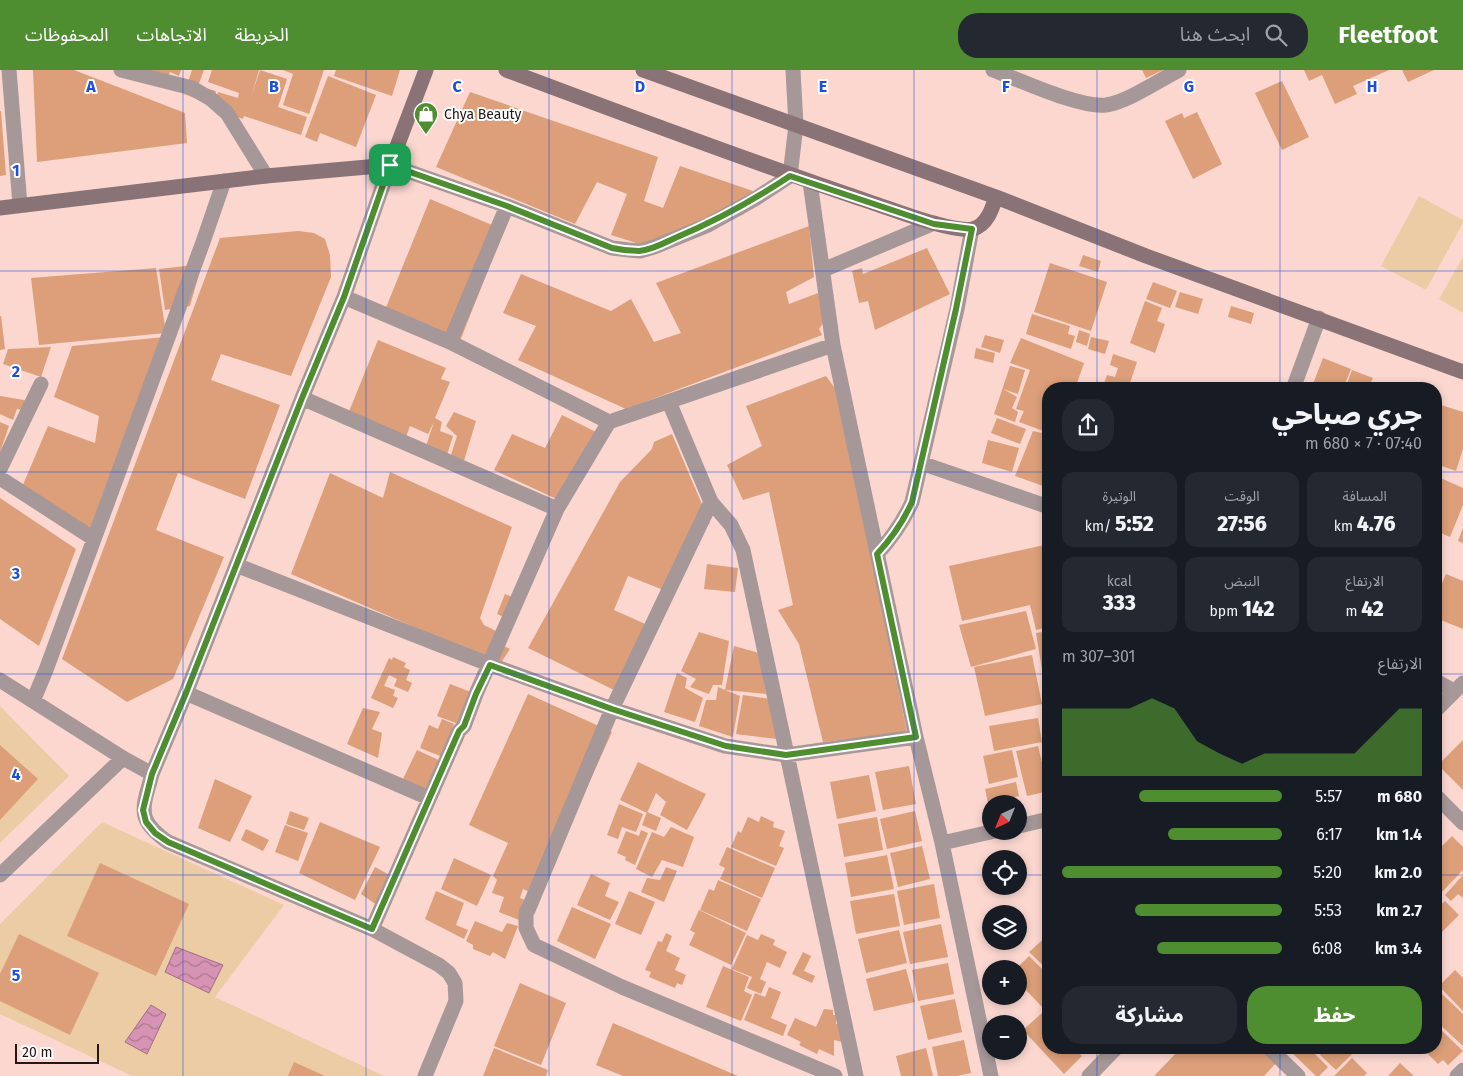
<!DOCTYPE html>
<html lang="ar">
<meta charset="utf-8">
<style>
:root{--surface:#171b24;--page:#242831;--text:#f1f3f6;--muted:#9ea1a6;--accent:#4e8e30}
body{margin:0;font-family:"Fira Sans","Noto Sans Arabic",sans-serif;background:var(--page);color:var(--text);direction:rtl;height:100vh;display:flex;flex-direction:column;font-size:19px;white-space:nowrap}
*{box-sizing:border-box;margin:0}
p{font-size:16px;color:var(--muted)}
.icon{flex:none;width:28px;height:28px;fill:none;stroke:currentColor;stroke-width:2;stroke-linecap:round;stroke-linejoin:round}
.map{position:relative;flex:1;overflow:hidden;direction:ltr}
.drawer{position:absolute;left:1042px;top:312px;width:400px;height:672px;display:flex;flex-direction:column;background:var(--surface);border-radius:20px;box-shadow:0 2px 8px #0003;direction:rtl}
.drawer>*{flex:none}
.needle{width:32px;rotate:223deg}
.fabs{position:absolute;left:982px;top:725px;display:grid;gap:10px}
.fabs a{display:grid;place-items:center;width:45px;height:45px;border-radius:50%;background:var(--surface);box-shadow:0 2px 8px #0003;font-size:25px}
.scale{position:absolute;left:15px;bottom:12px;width:84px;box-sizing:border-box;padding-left:5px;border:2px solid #241715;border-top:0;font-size:14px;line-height:18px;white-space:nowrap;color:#241715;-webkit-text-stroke:4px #fff;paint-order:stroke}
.pin{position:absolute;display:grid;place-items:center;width:42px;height:42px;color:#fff;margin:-21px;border-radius:10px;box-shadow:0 2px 8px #0006}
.round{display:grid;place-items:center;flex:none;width:52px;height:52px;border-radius:20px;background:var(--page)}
.overview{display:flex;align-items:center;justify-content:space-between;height:85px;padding:0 20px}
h1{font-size:28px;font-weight:800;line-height:38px}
.metrics{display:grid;grid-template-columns:repeat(3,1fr);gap:8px;height:85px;padding:5px 20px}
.metrics div{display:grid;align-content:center;border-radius:12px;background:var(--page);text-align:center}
.metrics b{font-size:21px;font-weight:800}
.metrics small{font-size:14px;font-weight:400}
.metrics p{font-size:14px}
.chart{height:140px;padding:10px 20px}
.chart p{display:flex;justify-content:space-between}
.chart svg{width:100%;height:90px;margin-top:5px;fill:var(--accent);opacity:.7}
.button{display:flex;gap:10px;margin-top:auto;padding:10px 20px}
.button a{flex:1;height:58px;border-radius:20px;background:var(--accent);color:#fff;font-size:20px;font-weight:800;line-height:58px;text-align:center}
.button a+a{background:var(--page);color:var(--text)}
ul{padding:0 20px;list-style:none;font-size:16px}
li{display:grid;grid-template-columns:80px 60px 1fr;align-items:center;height:38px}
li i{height:12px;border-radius:6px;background:var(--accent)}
header{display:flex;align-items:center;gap:30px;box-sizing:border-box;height:70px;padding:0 25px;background:var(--accent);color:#fff}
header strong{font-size:24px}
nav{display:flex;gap:28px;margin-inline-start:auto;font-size:18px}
.search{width:350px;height:45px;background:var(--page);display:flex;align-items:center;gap:12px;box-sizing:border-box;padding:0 18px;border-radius:20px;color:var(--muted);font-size:19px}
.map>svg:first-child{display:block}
.garden{fill:#ebcca5}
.water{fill:url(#water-waves);stroke:#a16e84}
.building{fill:#dc9f79}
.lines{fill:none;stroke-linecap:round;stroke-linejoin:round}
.street{stroke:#a69798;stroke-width:15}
.secondary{stroke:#8a7376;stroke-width:15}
.route-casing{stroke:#fff;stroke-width:10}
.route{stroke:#4e8e30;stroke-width:6}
.grid{fill:none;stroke:#1d4ed8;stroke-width:1;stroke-opacity:0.55}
.labels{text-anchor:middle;stroke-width:4;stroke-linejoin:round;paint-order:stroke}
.poi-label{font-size:14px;fill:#241715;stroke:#fff;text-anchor:start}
.grid-label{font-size:16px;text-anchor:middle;font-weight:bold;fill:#1d4ed8;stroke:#fff;stroke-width:4;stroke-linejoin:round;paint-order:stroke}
</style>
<header>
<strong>Fleetfoot</strong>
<div class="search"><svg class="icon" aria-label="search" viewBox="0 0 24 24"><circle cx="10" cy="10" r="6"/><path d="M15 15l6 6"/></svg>ابحث هنا</div>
<nav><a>الخريطة</a><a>الاتجاهات</a><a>المحفوظات</a></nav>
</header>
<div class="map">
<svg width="1463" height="1006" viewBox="0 0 1463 1006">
<defs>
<pattern id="water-waves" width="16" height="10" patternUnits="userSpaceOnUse" patternTransform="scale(1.25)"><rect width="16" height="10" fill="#d693b3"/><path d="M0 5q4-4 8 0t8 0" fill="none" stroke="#ad7790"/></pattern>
</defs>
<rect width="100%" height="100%" fill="#fbd7d0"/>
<path class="garden" d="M1419,126L1463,150V153L1426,220L1381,196Z
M1463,187V243L1439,229Z
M0,636L69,706L0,773Z
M102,752L284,835L215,927L384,1006H132L0,944V854Z"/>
<path class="water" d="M176,877L223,895L209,923L165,902Z
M151,935L166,944L147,984L125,972Z"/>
<path class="building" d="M33,0H74L185,43L187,73L37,92Z
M151,0H181L179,6L170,2L165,16Z
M192,0H204L198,16L216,21L212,35L184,24Z
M212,0H259L252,24L260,0L287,9L278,37L307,47L301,65L244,46L243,49L213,39L218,22L238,28L239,23L208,12Z
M283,0H324L309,44L283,35L293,4Z
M336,0H400L392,26L334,6Z
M1142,0H1163L1146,8Z
M1304,0H1389L1353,16L1357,24L1335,34L1322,5L1309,11Z
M1402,0H1434L1408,12Z
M328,6L376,25L356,77L320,63L317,72L305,67Z
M1282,11L1309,67L1282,80L1255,23Z
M470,22L658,87L644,131L663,138L680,96L753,121L744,144L662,181L611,165L627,124L597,112L575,154L436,97Z
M0,41H1L6,105L0,106Z
M1197,42L1222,94L1193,109L1165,51L1182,43L1184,48Z
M430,129L504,160L460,271L385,240Z
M809,156L814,207L786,222L789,234L818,223L826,249L819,259L822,265L626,339L518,290L536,256L503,243L521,204L611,241L631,229L654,272L681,263L656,213Z
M298,161L314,163L325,169L330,185L331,207L291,306L221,284L211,310L280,335L245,429L178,403L156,460L224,487L173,609L127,632L62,589L220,168Z
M927,178L950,224L875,260L868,231L859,233L852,201L862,198L863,204Z
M1083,185L1101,191L1098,202L1079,196Z
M1050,193L1107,212L1091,261L1034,242Z
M202,194L190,236L165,240L159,199Z
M156,198L166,263L39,275L31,208Z
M1153,212L1177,221L1170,238L1146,229Z
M1180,222L1203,229L1198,244L1175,237Z
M1145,231L1162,238L1157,251L1165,254L1155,283L1130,273Z
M1231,236L1254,243L1251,254L1228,247Z
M1032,244L1070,256L1068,264L1075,266L1071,279L1026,264Z
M0,246H1L5,279L0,280Z
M1079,260L1090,264L1087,276L1076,272Z
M985,265L1004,270L1000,283L981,277Z
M165,267L94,469L22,417L48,356L95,373L99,346L54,327L72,276Z
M1091,267L1109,271L1105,284L1088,279Z
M1021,268L1084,293L1075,319H1049V397L1043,416L1015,406L1033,361L1046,364V362L1019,352L1024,341L1016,339L1030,300L1010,293Z
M378,270L446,298L441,309L450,312L435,348L442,352L440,361L453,366L447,385L426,376L434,352L428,364L410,356L406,367L348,344Z
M51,277L41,307L3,294L8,279Z
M976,278L995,283L993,293L974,288Z
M1113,284L1137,292L1128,319H1102L1107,305L1115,307L1118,298L1110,295Z
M1323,288L1351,299L1343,319H1311Z
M1010,296L1025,300L1018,324L1003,319L1017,327L1012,338L1018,342L1015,352L994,344Z
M1352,300L1373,308L1368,319H1345Z
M826,306L837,321L907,662L823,672L799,574L778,540L793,535L769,422L743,430L727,395L762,376L746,336Z
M1373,315L1383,319H1371Z
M0,326L30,331L28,341L17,339L13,350L0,344Z
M1438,334L1463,342V379L1456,401L1436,394V338Z
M454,342L476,351L463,394L450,388L457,366L446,356Z
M562,345L596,362L565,433L494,400L512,364L545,378Z
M997,348L1026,359L1020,374L991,363Z
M0,352L9,356L0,382Z
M672,364L710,453L691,463L666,521L628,506L614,540L652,557L618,622L528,578L620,412L652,379L654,372Z
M988,370L1019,378L1012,402L982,393Z
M390,402L512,457L480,548L484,555L504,565L500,574L510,579L500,594L291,504L330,403L383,428Z
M1436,406L1463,418V435L1450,467L1436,461Z
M0,428L76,479L39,576L0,549Z
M1463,458V473L1458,471Z
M1049,474V557L1036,560L1030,535L962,551L949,496Z
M707,494L738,498L735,522L704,519Z
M1446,504L1463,511V559L1436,548V527Z
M505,524L517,529L508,549L497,544Z
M1026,541L1036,579L971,597L959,555Z
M1049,561V611L1044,612L1036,563Z
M699,562L729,571L722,615H713L709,624L690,617L696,609L681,601Z
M734,576L759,583L766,624L725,620L740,626L733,667L699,656L706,630H716L718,617L725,620Z
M1032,585L1042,634L985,646L974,597Z
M393,587L406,593L404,597L410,600L406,610L412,613L408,622L394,616L397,609L389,605L384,616L395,620L393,626L398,628L393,638L371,628L389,588L392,590Z
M677,603L687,608L685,618L703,628L695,652L664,642Z
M450,614L476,624L464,656L437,646Z
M528,624L612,662L538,826L523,819L520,828L531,832L519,850L499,842L504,827L492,823L497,810L493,806L508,773L469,755Z
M743,625L770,629L777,669L736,664Z
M363,638L380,642L372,659L382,663L378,688L347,674Z
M1038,648L1042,672L994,681L989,656Z
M442,649L454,654L452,658L459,661L448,689L420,678L429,655L438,659Z
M1463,670V720L1438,695Z
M0,675L38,709L0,750Z
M1038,676L1049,721L1027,726L1016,681Z
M417,680L445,693L431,724L403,709Z
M1012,680L1018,707L989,714L983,686Z
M638,692L706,724L687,760L660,745L666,732L656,723L647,743L620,730Z
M909,696L916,734L883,740L875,702Z
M869,705L876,741L837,749L830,712Z
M215,709L252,726L230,772L198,758Z
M1016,712L1019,726L988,733L985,719Z
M619,734L643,744L636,762L622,757L618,769L607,765Z
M290,741L309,748L304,760L286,754Z
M915,741L922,771L887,779L880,749Z
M647,742L661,748L656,761L642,755Z
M761,746L774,752L773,757L785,761L779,776L784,778L776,796L731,777L738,761L741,763L748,747L759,752Z
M877,747L883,780L844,787L838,754Z
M320,752L380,777L355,830L299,803Z
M285,755L308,763L298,791L275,782Z
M671,757L694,767L683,797L662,790L652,807L636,799L652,762L664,767Z
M246,759L269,770L263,781L241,770Z
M641,760L648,763L635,795L625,790L626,787L617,783L626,761L639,766Z
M1452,766L1463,777V800L1441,823L1436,818V782Z
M922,776L930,809L898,817L890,783Z
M727,777L775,798L762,828L720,809L725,798L719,795Z
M887,785L894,819L851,827L845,793Z
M454,788L491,805L477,836L441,819Z
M100,793L189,834L156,906L67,866Z
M375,797L395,808L381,838L361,824Z
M666,797L677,801L664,832L641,822L647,808L660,810Z
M591,804L610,813L605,826L619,832L610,850L577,835Z
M1463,805V828L1458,824L1451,831L1445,825Z
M718,810L761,829L747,861L700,840L709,819L714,821Z
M934,814L940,848L904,855L897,821Z
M436,821L464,833L456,855L468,860L464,869L425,849Z
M629,821L655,832L641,865L615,854Z
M894,824L900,856L856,864L850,831Z
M1445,831L1459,845L1440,864L1436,860V837L1437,838Z
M572,837L611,854L595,889L557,871Z
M699,840L746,863L731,895L689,875L695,863L690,860Z
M475,851L502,862L507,853L518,856L505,889L493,882L490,886L473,879V875L466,871Z
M941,854L948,887L910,894L903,862Z
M899,860L907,893L866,903L858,869Z
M666,863L672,866L666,881L680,888L675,900L686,905L682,915L677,913L675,918L649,907L651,902L645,900L658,871L662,872Z
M19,864L99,903L70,965L0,931V904Z
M761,864L775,870L773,875L787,882L780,898L767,892L760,909L766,912L761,924L747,918L752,907L732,899L747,865L758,870Z
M1049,864V901L1029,882Z
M803,882L811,886L804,901L815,906L812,913L792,904Z
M1029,886L1049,906V944L1019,913V899H1016Z
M948,893L954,924L918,931L912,900Z
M723,896L749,907L744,921L752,925L741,951L706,937Z
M906,899L915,932L874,941L866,909Z
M1455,900L1463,908V941L1439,916Z
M520,913L566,933L541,995L494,976Z
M769,917L781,922L771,948L787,955L783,966L744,950L755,923L765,927Z
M1442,924L1463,944V976L1436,951V930Z
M955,929L962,962L928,970L920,936Z
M824,939L833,940V945H836V954H842V972L834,970V986L819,979L817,984L799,975L801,972L787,965L795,948L816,957Z
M1042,943L1049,951V979H1075L1082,986L1064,1004L1023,960Z
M613,953L738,1006H623L596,995Z
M1436,955L1463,981L1448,995L1443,990L1438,994L1423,979H1436Z
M964,970L971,1003L957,1006H938L932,977Z
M494,978L548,1000L546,1006H483Z
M926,978L933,1006H901L896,986Z
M1082,979H1093L1087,984Z
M1180,979H1264L1277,992L1264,1006H1154Z
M1288,979H1321L1315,984L1328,997L1319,1006H1316Z
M1326,979H1357L1336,1000L1320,985Z
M1352,988L1367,1003L1364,1006H1334Z
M294,992L325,1006H288Z
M1400,993L1414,1006H1388Z"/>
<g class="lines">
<path class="street" d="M9,0L20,135
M121,0L192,18L211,29L227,43L266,106
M993,0C1020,10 1079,38 1106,35C1127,32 1160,10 1179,0
M810,112L833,275L916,667L942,773L991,1006
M823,200L934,153
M344,227L450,272L609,352
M450,272L507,136
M1293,319L1319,248
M302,328L557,439
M669,332L711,432L731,455L743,480L856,1006
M921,393L1049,437
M0,399L41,314
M0,408L94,469
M711,432L612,639L528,840L526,842V858L534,875L622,917L835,1006
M877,484C892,468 903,452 912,432L957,239L972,159
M236,495L491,595L612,639L725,676L786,685L916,667
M0,610L123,688L152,704C143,738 135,749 168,772L372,859L439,895L449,903L455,913L456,931L425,1006
M1436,611L1454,621
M186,623L429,728
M33,631L46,600L203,172L224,111
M1436,640L1463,613
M152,704L186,623L302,328L344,227L390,95L507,136L612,178L629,180L640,181L654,177L708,155L755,129L790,106L796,55L793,0
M1436,726L1463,753
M1019,756L1049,749
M942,773L995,761
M0,805L123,688
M372,859L459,661L464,656L476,624L557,439L609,352L833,275
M1270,979L1298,1006
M1089,1006L1115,979
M1457,1006L1463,1000"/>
<path class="secondary" d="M506,0C627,45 748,91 870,132C892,139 952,163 973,159C987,155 992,139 996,127
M643,0L996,127L1146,186L1463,302
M0,138L266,106L390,95L426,0"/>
</g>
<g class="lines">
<g class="route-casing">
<path id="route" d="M390,95L507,136L612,178C621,180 630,181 639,181C652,180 664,173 675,168C716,151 754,130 790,106L934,154L972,159L956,239L912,432C903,452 892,468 877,484L916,667L786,685L726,676L612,639L490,595L476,624L464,656L459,661L372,859L168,772L155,763L146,752L143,740L152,704L186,623L302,328L344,227Z"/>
</g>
<use href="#route" class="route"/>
</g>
<path class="grid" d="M183,0V1006M366,0V1006M549,0V1006M732,0V1006M914,0V1006M1097,0V319M1280,0V319M0,201H1463M0,402H1049M1436,402H1463M0,604H1049M1436,604H1463M0,805H991M1019,805H1049M1436,805H1463M1097,979V1006M1280,979V1006"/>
<defs>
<g id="shop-pin" transform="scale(1.25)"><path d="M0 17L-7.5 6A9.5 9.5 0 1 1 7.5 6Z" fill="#4e8e30" stroke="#fff"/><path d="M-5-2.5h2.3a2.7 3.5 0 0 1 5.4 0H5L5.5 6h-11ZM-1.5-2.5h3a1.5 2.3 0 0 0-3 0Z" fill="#fff"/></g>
</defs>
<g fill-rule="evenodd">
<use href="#shop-pin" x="426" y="44"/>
</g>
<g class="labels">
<g class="poi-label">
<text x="444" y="49">Chya Beauty</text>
</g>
</g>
<g class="grid-label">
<text x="91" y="22">A</text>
<text x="274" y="22">B</text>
<text x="457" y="22">C</text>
<text x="640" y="22">D</text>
<text x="823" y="22">E</text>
<text x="1006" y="22">F</text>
<text x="1189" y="22">G</text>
<text x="1372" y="22">H</text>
<text x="16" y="106">1</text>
<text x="16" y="307">2</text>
<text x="16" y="509">3</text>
<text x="16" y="710">4</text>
<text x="16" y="911">5</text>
</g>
</svg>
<div class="fabs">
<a><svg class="needle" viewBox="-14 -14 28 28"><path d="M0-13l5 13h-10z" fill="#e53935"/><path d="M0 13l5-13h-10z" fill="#9ea1a6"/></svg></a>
<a><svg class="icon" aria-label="locate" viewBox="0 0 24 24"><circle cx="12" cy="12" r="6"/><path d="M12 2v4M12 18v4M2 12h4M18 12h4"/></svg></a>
<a><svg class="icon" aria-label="layers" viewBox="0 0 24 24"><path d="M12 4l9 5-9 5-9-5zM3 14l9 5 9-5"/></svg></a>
<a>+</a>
<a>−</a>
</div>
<div class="scale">20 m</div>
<div class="pin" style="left:390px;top:95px;background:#1e9e55"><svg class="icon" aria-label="arrive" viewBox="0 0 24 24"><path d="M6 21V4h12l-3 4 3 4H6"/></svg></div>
<section class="drawer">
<div class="overview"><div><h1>جري صباحي</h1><p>07:40 · 7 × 680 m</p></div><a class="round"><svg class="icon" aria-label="share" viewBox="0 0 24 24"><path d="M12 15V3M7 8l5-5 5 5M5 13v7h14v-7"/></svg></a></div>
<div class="metrics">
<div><p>المسافة</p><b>4.76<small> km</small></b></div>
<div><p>الوقت</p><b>27:56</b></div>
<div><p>الوتيرة</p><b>5:52<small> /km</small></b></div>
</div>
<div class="metrics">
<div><p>الارتفاع</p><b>42<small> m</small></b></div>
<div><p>النبض</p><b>142<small> bpm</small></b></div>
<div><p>kcal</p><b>333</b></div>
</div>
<div class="chart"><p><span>الارتفاع</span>301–307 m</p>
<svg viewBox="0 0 160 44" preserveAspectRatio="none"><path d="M0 44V11L10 11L20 11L30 11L40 6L50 11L60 27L70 33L80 38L90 33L100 33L110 33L120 33L130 33L140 22L150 11L160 11V44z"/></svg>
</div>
<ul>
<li><b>680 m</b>5:57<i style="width:65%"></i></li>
<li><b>1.4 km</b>6:17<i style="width:52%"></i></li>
<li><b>2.0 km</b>5:20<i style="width:100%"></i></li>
<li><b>2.7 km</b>5:53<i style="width:67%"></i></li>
<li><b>3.4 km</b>6:08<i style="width:57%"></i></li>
</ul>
<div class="button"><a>حفظ</a><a>مشاركة</a></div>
</section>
</div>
